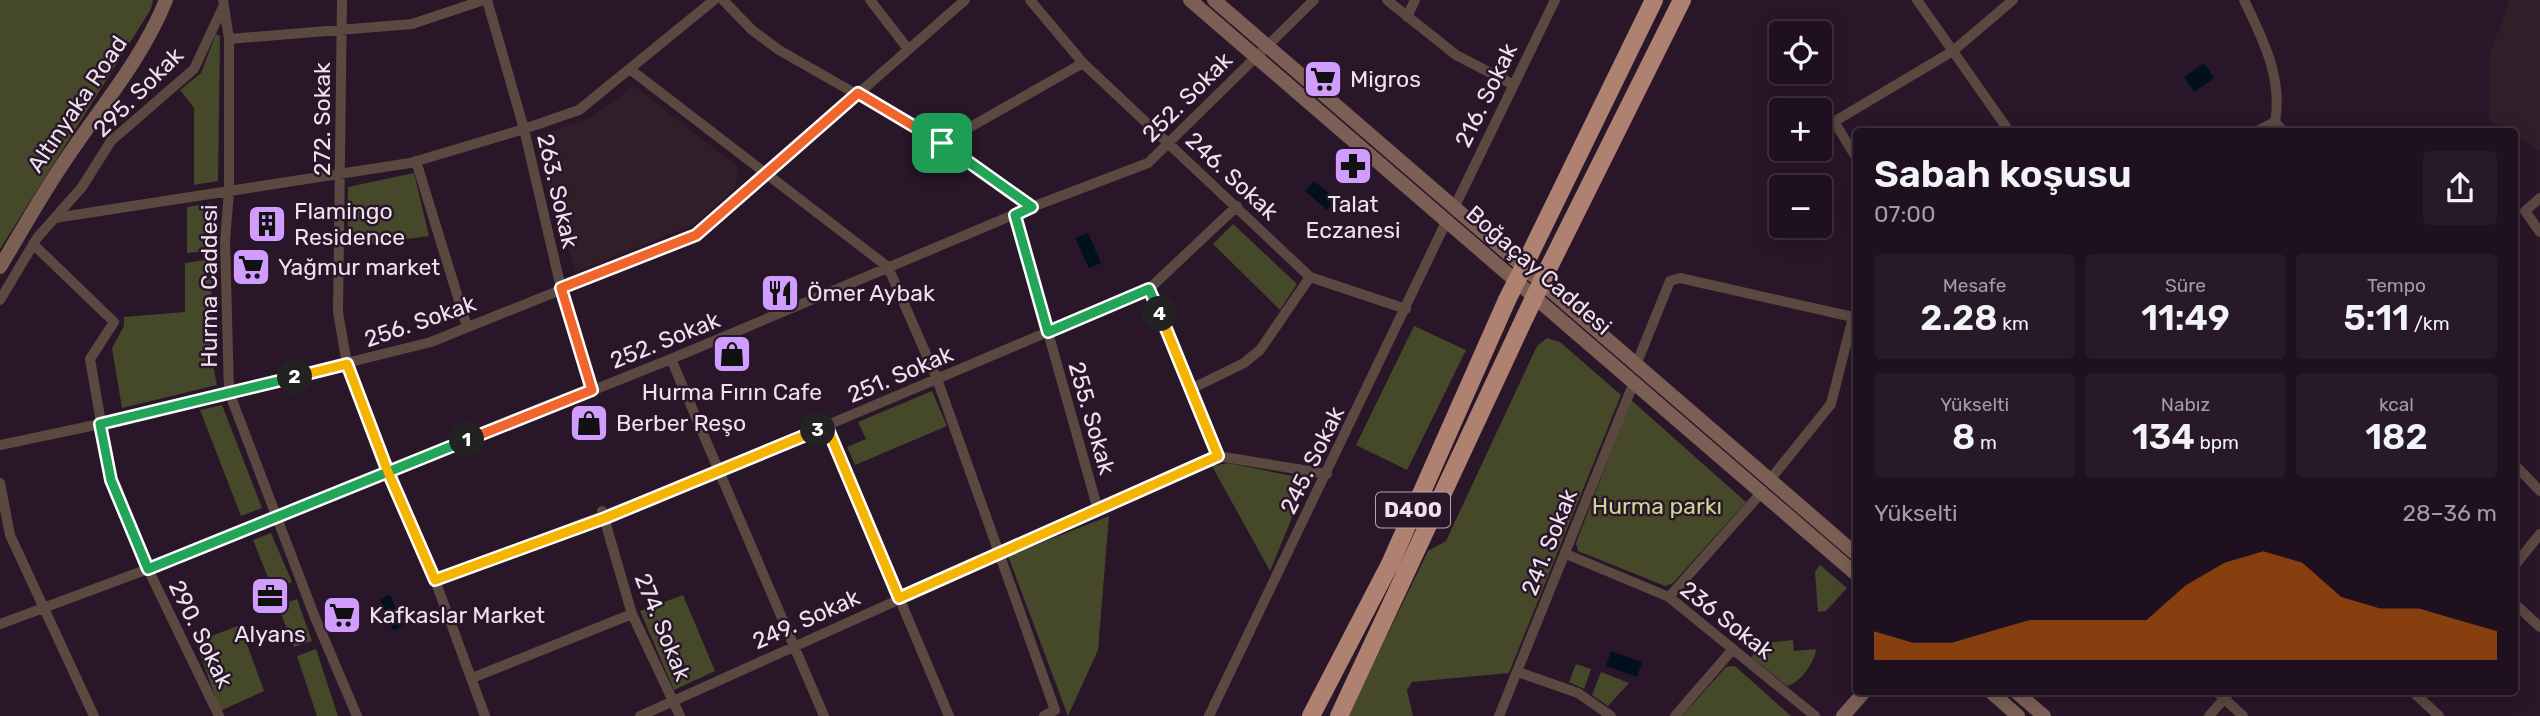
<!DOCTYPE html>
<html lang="tr">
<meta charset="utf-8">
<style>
:root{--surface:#1f101f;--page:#271928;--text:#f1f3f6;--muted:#a19da4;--line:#3c303d;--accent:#b45309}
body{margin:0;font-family:Rubik,sans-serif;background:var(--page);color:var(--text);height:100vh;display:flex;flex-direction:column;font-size:26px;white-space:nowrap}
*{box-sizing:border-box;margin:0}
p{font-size:23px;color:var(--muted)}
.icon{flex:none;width:38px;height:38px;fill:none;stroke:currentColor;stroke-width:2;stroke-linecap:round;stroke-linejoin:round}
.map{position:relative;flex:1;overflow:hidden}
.side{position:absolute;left:1853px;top:128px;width:665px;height:567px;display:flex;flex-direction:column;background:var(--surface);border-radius:7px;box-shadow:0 4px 18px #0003,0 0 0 2px var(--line)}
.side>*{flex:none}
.controls{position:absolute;left:1769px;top:21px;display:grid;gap:14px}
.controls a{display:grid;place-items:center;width:63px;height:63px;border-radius:7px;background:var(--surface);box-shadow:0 4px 18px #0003,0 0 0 2px var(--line);font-size:35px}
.pin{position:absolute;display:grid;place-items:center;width:60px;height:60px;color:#fff;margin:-30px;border-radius:14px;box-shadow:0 4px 10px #0006}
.km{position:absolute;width:35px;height:35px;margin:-18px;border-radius:50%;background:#222;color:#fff;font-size:19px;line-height:35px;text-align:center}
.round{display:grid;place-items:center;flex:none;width:74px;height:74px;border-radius:7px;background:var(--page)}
.head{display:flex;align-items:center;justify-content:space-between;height:119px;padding:0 21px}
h1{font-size:38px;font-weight:600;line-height:52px}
.figures{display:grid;grid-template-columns:repeat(3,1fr);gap:10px;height:119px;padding:7px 21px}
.figures div{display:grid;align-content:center;border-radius:7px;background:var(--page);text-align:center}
.figures b{font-size:35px;font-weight:600}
.figures small{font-size:19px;font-weight:400}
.figures p{font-size:19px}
.chart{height:196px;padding:14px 21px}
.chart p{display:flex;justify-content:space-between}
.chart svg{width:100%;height:126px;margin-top:7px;fill:var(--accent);opacity:.7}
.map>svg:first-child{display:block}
.education{fill:#301f29}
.green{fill:#45492a}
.water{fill:#00101c}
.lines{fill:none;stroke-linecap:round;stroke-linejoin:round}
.street{stroke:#5a4841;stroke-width:10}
.secondary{stroke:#7c5f54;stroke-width:14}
.highway{stroke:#ae8170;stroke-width:18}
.highway-bridge{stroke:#ae8170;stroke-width:18}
.split-1-casing{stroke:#fff;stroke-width:14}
.split-2-casing{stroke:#fff;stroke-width:14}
.split-3-casing{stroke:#fff;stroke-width:14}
.split-4-casing{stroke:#fff;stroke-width:14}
.split-5-casing{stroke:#fff;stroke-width:14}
.split-1{stroke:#f0652b;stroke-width:9}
.split-2{stroke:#22a559;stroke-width:9}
.split-3{stroke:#f5b400;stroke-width:9}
.split-4{stroke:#f5b400;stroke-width:9}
.split-5{stroke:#22a559;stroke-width:9}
.labels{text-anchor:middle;stroke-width:5;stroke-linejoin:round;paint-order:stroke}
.shield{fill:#291629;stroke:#b4a5b4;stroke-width:2}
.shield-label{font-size:21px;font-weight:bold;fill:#efe2ef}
.poi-label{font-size:23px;fill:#efe2ef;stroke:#291629;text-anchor:start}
.street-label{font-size:23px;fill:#efe2ef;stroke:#291629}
.park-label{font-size:23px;fill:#ccd691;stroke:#291629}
</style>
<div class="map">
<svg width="2540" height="716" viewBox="0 0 2540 716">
<rect width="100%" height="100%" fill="#291629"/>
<path class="education" d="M2509,0H2540V151L2515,136V131H2508L2490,121L2489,57Z
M634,86L738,167L735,188L696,224L575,272L534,138L593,116Z"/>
<path class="green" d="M0,0H153L151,9L0,249Z
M216,34L220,36L218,181L194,185V108L180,90L201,73Z
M414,173L429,236L348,247V187Z
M212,203L211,251L187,253V207Z
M1233,224L1297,284L1280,310L1213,244Z
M212,259L210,351L217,385L122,408L112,348L124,326V317L185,312V263Z
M1414,326L1466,350L1407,470L1356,445Z
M1547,338L1560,342L1621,395L1509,673L1412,682L1407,690L1413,716H1348L1428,551L1446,541L1537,346Z
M932,391L947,426L855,465L847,447L866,439L858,422Z
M1631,400L1746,502L1673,583L1665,586L1578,551L1576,543Z
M222,405L262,508L241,516L200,410Z
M1228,463L1308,479L1270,571L1212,466Z
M1109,516L1098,650L1068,716L1008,556Z
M271,533L292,582L273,590L253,540Z
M1820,565L1847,588L1826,611L1818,612L1815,572Z
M683,595L715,671L674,690L640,611Z
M297,599L312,641L294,647L278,606Z
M240,625L264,691L220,711L196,642Z
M1793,640L1794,651L1816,649C1815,662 1800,683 1787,686L1751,657L1757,651L1772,650V642Z
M316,649L338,716H317L297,656Z
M1576,664L1591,669L1584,689L1569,682Z
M1732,666L1736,667L1791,716H1682L1726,667Z
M1601,672L1629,683L1608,706L1592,695Z"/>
<path class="water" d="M2204,63L2214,78L2194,92L2184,77Z
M1314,181L1336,199L1327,210L1305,191Z
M1088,233L1101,263L1089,268L1075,238Z
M390,595L403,626L393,630L380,599Z
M1611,651L1642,662L1637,677L1606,666Z"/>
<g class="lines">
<path class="street" d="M223,0L229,39V191L225,241L229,392L314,615L357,716
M342,0L338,312L347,364L388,472L435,580L485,716
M487,0L524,129L561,288L592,390
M723,0L752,30L779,50L942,143L1032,207
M870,0L908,49
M1030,0L1083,63L1310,277L1406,309
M1387,0L1456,55L1512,84
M1917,0L2009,131
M2244,0C2263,39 2283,79 2275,122
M1407,17L1415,0
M229,39L412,24L484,0
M631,70L888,267L937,379L1055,710L1044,716
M2275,122L2283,131
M1835,123L1857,159
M1820,130L1953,51L2013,0
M2257,131L2275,122
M942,143L1083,63
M416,161L467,327
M2540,198L2525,211L2540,232
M1454,208L1555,0
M1015,215L1098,510
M55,218L410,163L524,129L579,110L714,0
M33,244L114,322L90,359L111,480L148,569L219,716
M1149,289L1218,456L1327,474
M0,300L37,238L82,187L111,141L194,69L222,9
M671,359L824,716
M1636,365L1670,281L1680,278L1853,317
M1191,389L1244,363L1260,350L1310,277
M827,427L949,716
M0,445L100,424L431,342L697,235L965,0
M2515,465L2540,491
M1769,481L1831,404L1853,317H1856
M0,483L10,535L94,716
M602,511L632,614L680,716
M1566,554L1669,597L1815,716
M2515,565L2540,534
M435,580L717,472L1149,289L1237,206
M1669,597L1762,492
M2515,604L2540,627
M0,624L148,569L671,359L1032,207L1148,163L1314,0
M1518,672L1578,693L1611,716
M472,678L632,614
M2216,691L2243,716
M2412,691L2439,716
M640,716L1218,456
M1209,716L1447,220
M1499,716L1634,382
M1675,716L1733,649
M2209,716L2231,691"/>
<path class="secondary" d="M1190,0L1857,575
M1214,0L1857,555
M0,267C21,232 41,196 64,162C99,109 142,60 166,0
M1990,691L2018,716
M2015,691L2044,716
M1843,716L1865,691"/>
<path class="highway" d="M1529,256L1654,0
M1547,271L1682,0
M1311,716L1390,564L1507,300
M1339,716L1525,317"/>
<path class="highway-bridge" d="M1507,300L1529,256
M1525,317L1547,271"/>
</g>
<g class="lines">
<g class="split-1-casing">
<path id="split-1" d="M467,440L592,390L561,288L696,235L858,93L942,143"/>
</g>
<g class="split-2-casing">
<path id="split-2" d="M295,377L100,424L111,480L148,569L467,440"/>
</g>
<g class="split-3-casing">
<path id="split-3" d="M295,377L347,364L388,472L435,580L605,518L818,430"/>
</g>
<g class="split-4-casing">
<path id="split-4" d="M818,430L827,427L899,598L1218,456L1160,314"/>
</g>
<g class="split-5-casing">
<path id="split-5" d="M942,143L1032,207L1015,215L1048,332L1149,289L1160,314"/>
</g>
<use href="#split-1" class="split-1"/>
<use href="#split-2" class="split-2"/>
<use href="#split-3" class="split-3"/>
<use href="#split-4" class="split-4"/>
<use href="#split-5" class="split-5"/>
</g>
<defs>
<g id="supermarket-square" transform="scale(2.0125)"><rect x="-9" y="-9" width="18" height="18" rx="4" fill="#d09dfe" stroke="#291629"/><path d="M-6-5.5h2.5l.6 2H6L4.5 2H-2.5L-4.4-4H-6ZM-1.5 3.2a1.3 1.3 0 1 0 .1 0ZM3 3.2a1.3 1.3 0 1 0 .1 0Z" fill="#111"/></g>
<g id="pharmacy-square" transform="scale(2.0125)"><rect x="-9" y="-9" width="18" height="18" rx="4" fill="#d09dfe" stroke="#291629"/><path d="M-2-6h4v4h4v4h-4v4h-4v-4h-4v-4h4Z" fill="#111"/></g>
<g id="building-square" transform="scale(2.0125)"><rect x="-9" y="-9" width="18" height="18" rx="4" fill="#d09dfe" stroke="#291629"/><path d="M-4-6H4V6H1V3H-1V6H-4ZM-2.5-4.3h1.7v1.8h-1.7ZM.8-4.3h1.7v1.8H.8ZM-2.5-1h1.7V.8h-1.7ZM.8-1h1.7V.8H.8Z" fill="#111"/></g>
<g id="restaurant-square" transform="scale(2.0125)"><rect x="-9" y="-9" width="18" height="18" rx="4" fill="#d09dfe" stroke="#291629"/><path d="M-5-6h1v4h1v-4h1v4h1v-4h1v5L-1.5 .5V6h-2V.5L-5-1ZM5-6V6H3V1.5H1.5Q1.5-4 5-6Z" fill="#111"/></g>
<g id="shop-square" transform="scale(2.0125)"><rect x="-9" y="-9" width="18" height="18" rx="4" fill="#d09dfe" stroke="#291629"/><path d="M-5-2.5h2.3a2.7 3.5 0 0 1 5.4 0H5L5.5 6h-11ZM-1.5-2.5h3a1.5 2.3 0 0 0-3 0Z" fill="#111"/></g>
<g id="office-square" transform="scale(2.0125)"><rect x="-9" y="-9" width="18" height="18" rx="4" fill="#d09dfe" stroke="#291629"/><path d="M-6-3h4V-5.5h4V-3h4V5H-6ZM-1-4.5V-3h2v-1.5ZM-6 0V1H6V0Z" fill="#111"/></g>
</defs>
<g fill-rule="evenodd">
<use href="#supermarket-square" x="1323" y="79"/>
<use href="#pharmacy-square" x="1353" y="166"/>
<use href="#building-square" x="267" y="224"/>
<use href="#supermarket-square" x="251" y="267"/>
<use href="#restaurant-square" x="780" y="293"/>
<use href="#shop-square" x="732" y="354"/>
<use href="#shop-square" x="589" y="423"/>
<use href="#office-square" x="270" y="596"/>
<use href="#supermarket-square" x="342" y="615"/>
</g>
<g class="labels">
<rect class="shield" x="1376" y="492.5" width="74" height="35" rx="5"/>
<g class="shield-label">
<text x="1413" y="517">D400</text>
</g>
<g class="poi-label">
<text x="1350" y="87">Migros</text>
<text x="1353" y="212" text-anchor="middle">Talat<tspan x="1353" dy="26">Eczanesi</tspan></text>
<text x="294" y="219">Flamingo<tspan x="294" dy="26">Residence</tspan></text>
<text x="278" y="275">Yağmur market</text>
<text x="807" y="301">Ömer Aybak</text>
<text x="732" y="400" text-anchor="middle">Hurma Fırın Cafe</text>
<text x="616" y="431">Berber Reşo</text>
<text x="369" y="623">Kafkaslar Market</text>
<text x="270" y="642" text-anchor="middle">Alyans</text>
</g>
<g class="street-label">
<text transform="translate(138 92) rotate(-45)" y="8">295. Sokak</text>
<text transform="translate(1486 95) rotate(-64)" y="8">216. Sokak</text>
<text transform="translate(1187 97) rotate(-45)" y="8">252. Sokak</text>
<text transform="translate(77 104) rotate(-56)" y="8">Altınyaka Road</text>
<text transform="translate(322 119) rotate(-90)" y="8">272. Sokak</text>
<text transform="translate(1232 176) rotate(43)" y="8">246. Sokak</text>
<text transform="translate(558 191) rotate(77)" y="8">263. Sokak</text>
<text transform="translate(1539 270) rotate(41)" y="8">Boğaçay Caddesi</text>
<text transform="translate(209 286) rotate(-90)" y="8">Hurma Caddesi</text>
<text transform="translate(420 321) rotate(-19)" y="8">256. Sokak</text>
<text transform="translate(665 340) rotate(-22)" y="8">252. Sokak</text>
<text transform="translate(900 374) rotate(-23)" y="8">251. Sokak</text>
<text transform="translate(1092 418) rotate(74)" y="8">255. Sokak</text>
<text transform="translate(1312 460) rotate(-64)" y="8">245. Sokak</text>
<text transform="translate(1549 542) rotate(-68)" y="8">241. Sokak</text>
<text transform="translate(806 619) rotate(-24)" y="8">249. Sokak</text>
<text transform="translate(1727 620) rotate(38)" y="8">236 Sokak</text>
<text transform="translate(663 627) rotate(68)" y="8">274. Sokak</text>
<text transform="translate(201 634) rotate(64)" y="8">290. Sokak</text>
</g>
<g class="park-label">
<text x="1657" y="514">Hurma parkı</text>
</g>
</g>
</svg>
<div class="controls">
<a><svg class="icon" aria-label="locate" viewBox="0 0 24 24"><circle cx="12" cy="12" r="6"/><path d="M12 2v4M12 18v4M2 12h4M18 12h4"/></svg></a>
<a>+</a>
<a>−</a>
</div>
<div class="pin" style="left:942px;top:143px;background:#1e9e55"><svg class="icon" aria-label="arrive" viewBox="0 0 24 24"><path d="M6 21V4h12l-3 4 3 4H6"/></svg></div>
<b class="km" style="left:467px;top:440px">1</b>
<b class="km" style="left:295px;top:377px">2</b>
<b class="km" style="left:818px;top:430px">3</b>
<b class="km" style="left:1160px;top:314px">4</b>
<section class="side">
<div class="head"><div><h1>Sabah koşusu</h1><p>07:00</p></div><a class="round"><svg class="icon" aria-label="share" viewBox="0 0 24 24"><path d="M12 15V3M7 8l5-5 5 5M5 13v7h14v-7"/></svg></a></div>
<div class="figures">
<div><p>Mesafe</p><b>2.28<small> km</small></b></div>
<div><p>Süre</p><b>11:49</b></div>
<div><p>Tempo</p><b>5:11<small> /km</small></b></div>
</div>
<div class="figures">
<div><p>Yükselti</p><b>8<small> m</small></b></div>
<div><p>Nabız</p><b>134<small> bpm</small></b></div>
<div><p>kcal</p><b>182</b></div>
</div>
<div class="chart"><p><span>Yükselti</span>28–36 m</p>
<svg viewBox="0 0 160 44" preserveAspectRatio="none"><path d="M0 44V34L10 38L20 38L30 34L40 30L50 30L60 30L70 30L80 18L90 10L100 6L110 10L120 22L130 26L140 26L150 30L160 34V44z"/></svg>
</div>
</section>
</div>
